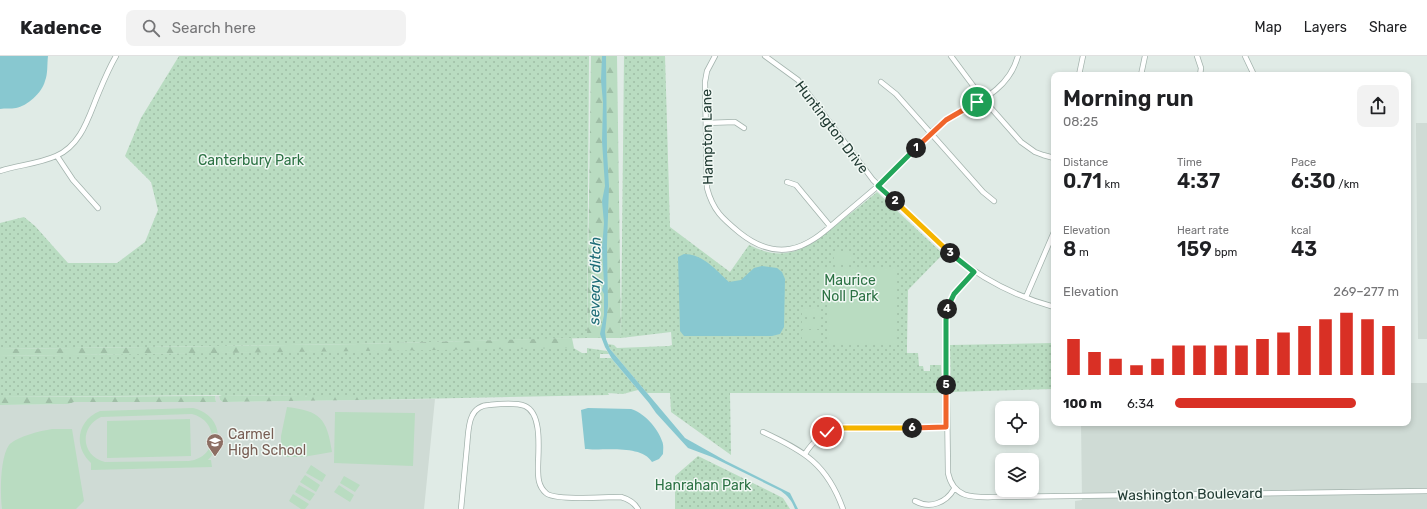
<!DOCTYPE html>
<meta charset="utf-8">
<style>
:root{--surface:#fff;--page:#f2f2f2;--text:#202124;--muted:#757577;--line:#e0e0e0;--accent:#d93025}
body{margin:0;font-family:Rubik,sans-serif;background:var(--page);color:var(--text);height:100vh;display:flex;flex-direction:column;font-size:15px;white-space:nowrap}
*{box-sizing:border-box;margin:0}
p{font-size:13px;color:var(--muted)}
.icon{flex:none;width:22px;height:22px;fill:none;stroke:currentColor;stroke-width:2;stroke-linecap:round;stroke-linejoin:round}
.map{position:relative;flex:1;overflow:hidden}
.side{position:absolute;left:1051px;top:16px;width:360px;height:354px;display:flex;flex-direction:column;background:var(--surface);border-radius:8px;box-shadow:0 2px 6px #0003}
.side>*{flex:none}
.fabs{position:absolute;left:995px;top:345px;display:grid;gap:8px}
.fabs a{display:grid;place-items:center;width:44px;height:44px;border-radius:8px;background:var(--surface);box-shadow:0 2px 6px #0003;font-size:20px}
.pin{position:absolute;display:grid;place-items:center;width:34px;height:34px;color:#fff;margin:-17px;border:2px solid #fff;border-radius:50%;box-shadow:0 1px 4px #0007}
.km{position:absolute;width:20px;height:20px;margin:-10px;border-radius:50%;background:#222;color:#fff;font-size:11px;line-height:20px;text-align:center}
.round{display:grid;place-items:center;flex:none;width:42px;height:42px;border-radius:8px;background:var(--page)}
.head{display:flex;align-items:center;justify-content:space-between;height:68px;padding:0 12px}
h1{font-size:22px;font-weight:600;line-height:30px}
.stats{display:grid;grid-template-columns:repeat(3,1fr);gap:6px;height:68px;padding:4px 12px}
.stats div{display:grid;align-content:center}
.stats b{font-size:20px;font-weight:600}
.stats small{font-size:11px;font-weight:400}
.stats p{font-size:11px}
.chart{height:112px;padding:8px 12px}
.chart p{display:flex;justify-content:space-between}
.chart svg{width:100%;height:72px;margin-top:4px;stroke:var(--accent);stroke-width:6}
ul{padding:0 12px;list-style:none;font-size:13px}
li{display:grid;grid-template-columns:64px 48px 1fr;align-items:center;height:30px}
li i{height:10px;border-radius:5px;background:var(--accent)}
header{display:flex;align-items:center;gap:24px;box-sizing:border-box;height:56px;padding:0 20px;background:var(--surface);border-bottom:1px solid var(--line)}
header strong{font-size:19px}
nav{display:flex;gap:22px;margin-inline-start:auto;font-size:14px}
.search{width:280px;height:36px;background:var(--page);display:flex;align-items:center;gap:10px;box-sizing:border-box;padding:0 14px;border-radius:8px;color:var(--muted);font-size:15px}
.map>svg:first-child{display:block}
.built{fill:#cfdbd5}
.grass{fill:url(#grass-dots)}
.forest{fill:url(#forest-firs)}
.pitch{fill:#b9dcc1;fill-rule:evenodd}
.water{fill:#88c8d0}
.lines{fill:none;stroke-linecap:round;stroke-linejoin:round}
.street-casing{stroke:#a3b3ad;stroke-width:6}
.street{stroke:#fff;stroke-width:4.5}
.split-1-casing{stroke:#fff;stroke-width:8}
.split-2-casing{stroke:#fff;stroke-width:8}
.split-3-casing{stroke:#fff;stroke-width:8}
.split-4-casing{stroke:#fff;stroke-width:8}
.split-5-casing{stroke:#fff;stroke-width:8}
.split-6-casing{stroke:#fff;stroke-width:8}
.split-7-casing{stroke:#fff;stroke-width:8}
.split-1{stroke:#f0652b;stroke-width:5}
.split-2{stroke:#22a559;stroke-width:5}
.split-3{stroke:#f5b400;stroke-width:5}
.split-4{stroke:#22a559;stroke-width:5}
.split-5{stroke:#22a559;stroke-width:5}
.split-6{stroke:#f0652b;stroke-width:5}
.split-7{stroke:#f5b400;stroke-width:5}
.labels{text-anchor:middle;stroke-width:3;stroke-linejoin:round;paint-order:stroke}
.street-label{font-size:14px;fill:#213b33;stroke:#f1f8f4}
.park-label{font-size:14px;fill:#2c7244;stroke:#f1f8f4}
.education-label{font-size:14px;fill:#785e54;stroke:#f1f8f4;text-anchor:start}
.water-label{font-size:15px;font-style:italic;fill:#1c6b76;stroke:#f1f8f4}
</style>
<header>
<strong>Kadence</strong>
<div class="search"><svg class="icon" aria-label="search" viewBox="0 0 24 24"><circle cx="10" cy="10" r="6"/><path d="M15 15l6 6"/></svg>Search here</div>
<nav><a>Map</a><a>Layers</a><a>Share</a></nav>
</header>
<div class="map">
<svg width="1427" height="453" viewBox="0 0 1427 453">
<defs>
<pattern id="grass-dots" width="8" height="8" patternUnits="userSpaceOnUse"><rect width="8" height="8" fill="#b9dcc1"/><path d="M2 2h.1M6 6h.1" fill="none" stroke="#9fbea6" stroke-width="1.8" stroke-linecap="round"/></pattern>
<pattern id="forest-firs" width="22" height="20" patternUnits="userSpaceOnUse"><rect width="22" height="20" fill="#b9dcc1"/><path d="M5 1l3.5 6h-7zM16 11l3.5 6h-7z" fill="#9fbea6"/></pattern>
</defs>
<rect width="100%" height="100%" fill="#e0ebe6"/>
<path class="built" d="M1416,67H1427V283H1418Z
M1408,327H1427V453H1075V445L1082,444L1081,367H1408Z
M215,340H219L220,344L223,346L435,343L424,453H0V349L69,348L74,346L216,345Z"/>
<path class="grass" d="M179,0H589L587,282L359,288L0,293V167L24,161L35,170L68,207H117L145,186L158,154L151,126L125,100L141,62Z
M624,0H665L670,171L730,216L749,189C787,208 807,192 837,168C850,158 864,147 877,136L943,198L908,234L907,290V297H918L919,310H923L924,315H930V309H941L942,337H730L731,399L671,356L670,337H647L610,293L608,288L614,289L617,292L669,290L672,289L671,276L621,282Z
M1054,287V333L951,336L950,289Z
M572,291L582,297H587V292L607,295L609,298H600V302H611L638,334L623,338L608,337L609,339L362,344V341H307L305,340L223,339L0,341V300Z
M698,400L783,442L790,453H675V420Z"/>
<path class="forest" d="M591,0H617L621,282H587Z
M572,282L574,292L0,300V293L359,288Z
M222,339L305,340L307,341L362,340V344L223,346L220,344L219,340Z
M215,340L216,346H74L69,348L0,349V341Z"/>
<path class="pitch" d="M834,197H851V209H834Z
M820,213H897L896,289H827V246L820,245Z
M820,252V261H802V253Z
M820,263V272H802V263Z
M802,274H820V283H802Z
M287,351C320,355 327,362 332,396L303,401H286L281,398V380Z
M193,352C219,358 226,385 208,404H211L212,411L91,414V407C73,391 77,364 100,355ZM192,358C220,365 218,402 189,405L105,406C81,400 79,371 101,361Z
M335,356L415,357L413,410L334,407Z
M190,363L191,400L107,402V365Z
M52,373H72L84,445L76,453H2C0,437 0,402 9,389C18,380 40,375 52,373Z
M311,409L326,419L322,426L306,417Z
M305,419L320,429L316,436L300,426Z
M344,420L360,429L355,436L340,427Z
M299,429L315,438L310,445L295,436Z
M339,429L354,439L350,446L334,436Z
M293,438L309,448L305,453H301L289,445Z"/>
<path class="water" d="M0,0H48C47,8 48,18 45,25C42,37 27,50 16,52C11,53 5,52 0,53Z
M602,0H606L607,96L609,130L607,189L608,250L605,276L606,283L610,293L685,382L726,405L790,437L798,453H795C792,445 788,440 781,435L712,401L688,392L656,357L649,347L612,303L605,291L600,278L604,259V238L602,234L604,227L602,192L604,167L602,145L605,130L602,85L603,47L601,24Z
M684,198C703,198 716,214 729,226L741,224L754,212L762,210L777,212L782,216L785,223L784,271L780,278L772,280H684L680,275L678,201Z
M588,352L631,353C643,356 658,372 662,385C664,389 663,394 663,398L659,403L652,406C641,388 603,395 585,393L581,354Z"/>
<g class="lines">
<g class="street-casing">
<path id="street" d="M715,0L707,15L705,26L707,132C713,155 723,163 740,177C755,189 771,196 790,193C809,190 825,175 839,163C852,152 865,141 878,130C898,110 917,89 938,70L946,64C976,46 1008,36 1018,0
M765,0L798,24L873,124L953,199C982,223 1018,241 1054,251
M951,0L983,43L1021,86L1035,96L1043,99L1054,102
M1197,0L1201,12L1200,19
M1245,0L1254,19
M1079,19L1083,0
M1141,19L1145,0
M881,26L896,38L983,136L994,145
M706,67L735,66L744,72
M57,100L73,124L98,152
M0,115C18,109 38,108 56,100C82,89 89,59 99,36C104,24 109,12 116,0
M787,126L796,129L830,170
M974,215C959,232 947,241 946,264L948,417C954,445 977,441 1000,441L1427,435
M1026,241L1054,176
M763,376C804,395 827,408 843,453
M805,398C813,385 822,378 837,373L946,371
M915,445C930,453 946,447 954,433
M461,453C463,432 465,411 467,390C468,380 468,368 472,360C475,353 482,349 489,349C499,348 515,346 525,350C543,358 538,396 538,412C538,421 538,430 546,437C554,445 607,441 621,441C628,443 634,446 638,453"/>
</g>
<use href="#street" class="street"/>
</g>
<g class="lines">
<g class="split-1-casing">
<path id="split-1" d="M916,92L946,64L977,46"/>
</g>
<g class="split-2-casing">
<path id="split-2" d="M895,145L878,130L916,92"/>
</g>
<g class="split-3-casing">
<path id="split-3" d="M895,145L950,197"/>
</g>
<g class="split-4-casing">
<path id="split-4" d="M947,253L954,238L974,216L950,197"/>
</g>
<g class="split-5-casing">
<path id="split-5" d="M946,329V264L947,253"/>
</g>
<g class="split-6-casing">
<path id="split-6" d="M912,372L946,371V329"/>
</g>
<g class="split-7-casing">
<path id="split-7" d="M827,376L844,372H912"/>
</g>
<use href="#split-1" class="split-1"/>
<use href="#split-2" class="split-2"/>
<use href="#split-3" class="split-3"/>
<use href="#split-4" class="split-4"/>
<use href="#split-5" class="split-5"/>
<use href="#split-6" class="split-6"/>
<use href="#split-7" class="split-7"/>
</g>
<defs>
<g id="school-pin" transform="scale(0.9)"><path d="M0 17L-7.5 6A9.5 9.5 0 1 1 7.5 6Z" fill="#8d6e63" stroke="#f1f8f4"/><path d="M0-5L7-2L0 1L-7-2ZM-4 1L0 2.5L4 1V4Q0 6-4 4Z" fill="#fff"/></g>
</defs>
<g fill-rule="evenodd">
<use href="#school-pin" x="215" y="386"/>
</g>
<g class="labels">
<g class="street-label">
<text transform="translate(832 71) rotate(53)" y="5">Huntington Drive</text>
<text transform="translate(707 81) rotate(-91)" y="5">Hampton Lane</text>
<text transform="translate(1190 438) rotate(-1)" y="5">Washington Boulevard</text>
</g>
<g class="park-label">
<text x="251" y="109">Canterbury Park</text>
<text x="850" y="229">Maurice<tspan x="850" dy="16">Noll Park</tspan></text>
<text x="703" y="434">Hanrahan Park</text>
</g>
<g class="education-label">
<text x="228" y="383">Carmel<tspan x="228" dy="16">High School</tspan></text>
</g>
<g class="water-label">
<text transform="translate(595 225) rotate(-89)" y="5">seveay ditch</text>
</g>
</g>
</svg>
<div class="fabs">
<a><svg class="icon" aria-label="locate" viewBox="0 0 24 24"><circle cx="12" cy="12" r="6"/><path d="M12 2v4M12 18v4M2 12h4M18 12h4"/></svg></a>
<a><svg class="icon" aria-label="layers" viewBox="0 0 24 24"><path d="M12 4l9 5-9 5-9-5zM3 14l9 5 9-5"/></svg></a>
</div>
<div class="pin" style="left:977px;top:46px;background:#1e9e55"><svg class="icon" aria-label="arrive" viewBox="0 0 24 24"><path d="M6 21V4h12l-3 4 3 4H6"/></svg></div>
<div class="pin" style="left:827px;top:376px;background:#d93025"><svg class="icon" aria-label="check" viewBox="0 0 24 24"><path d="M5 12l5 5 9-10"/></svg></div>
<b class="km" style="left:916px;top:92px">1</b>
<b class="km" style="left:895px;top:145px">2</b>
<b class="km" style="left:950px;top:197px">3</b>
<b class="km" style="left:947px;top:253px">4</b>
<b class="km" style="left:946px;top:329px">5</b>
<b class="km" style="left:912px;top:372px">6</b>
<section class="side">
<div class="head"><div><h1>Morning run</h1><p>08:25</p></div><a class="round"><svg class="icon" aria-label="share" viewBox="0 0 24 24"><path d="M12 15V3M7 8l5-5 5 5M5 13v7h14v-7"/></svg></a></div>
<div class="stats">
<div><p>Distance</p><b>0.71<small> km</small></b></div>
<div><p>Time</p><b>4:37</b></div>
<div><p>Pace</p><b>6:30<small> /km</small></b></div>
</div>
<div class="stats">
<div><p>Elevation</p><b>8<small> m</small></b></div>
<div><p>Heart rate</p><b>159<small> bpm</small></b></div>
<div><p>kcal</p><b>43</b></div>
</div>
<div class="chart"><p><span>Elevation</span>269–277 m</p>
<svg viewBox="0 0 160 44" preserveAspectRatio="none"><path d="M5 44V22M15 44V30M25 44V34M35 44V38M45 44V34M55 44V26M65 44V26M75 44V26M85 44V26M95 44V22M105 44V18M115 44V14M125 44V10M135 44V6M145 44V10M155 44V14"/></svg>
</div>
<ul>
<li><b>100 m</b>6:34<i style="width:81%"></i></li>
</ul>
</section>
</div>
